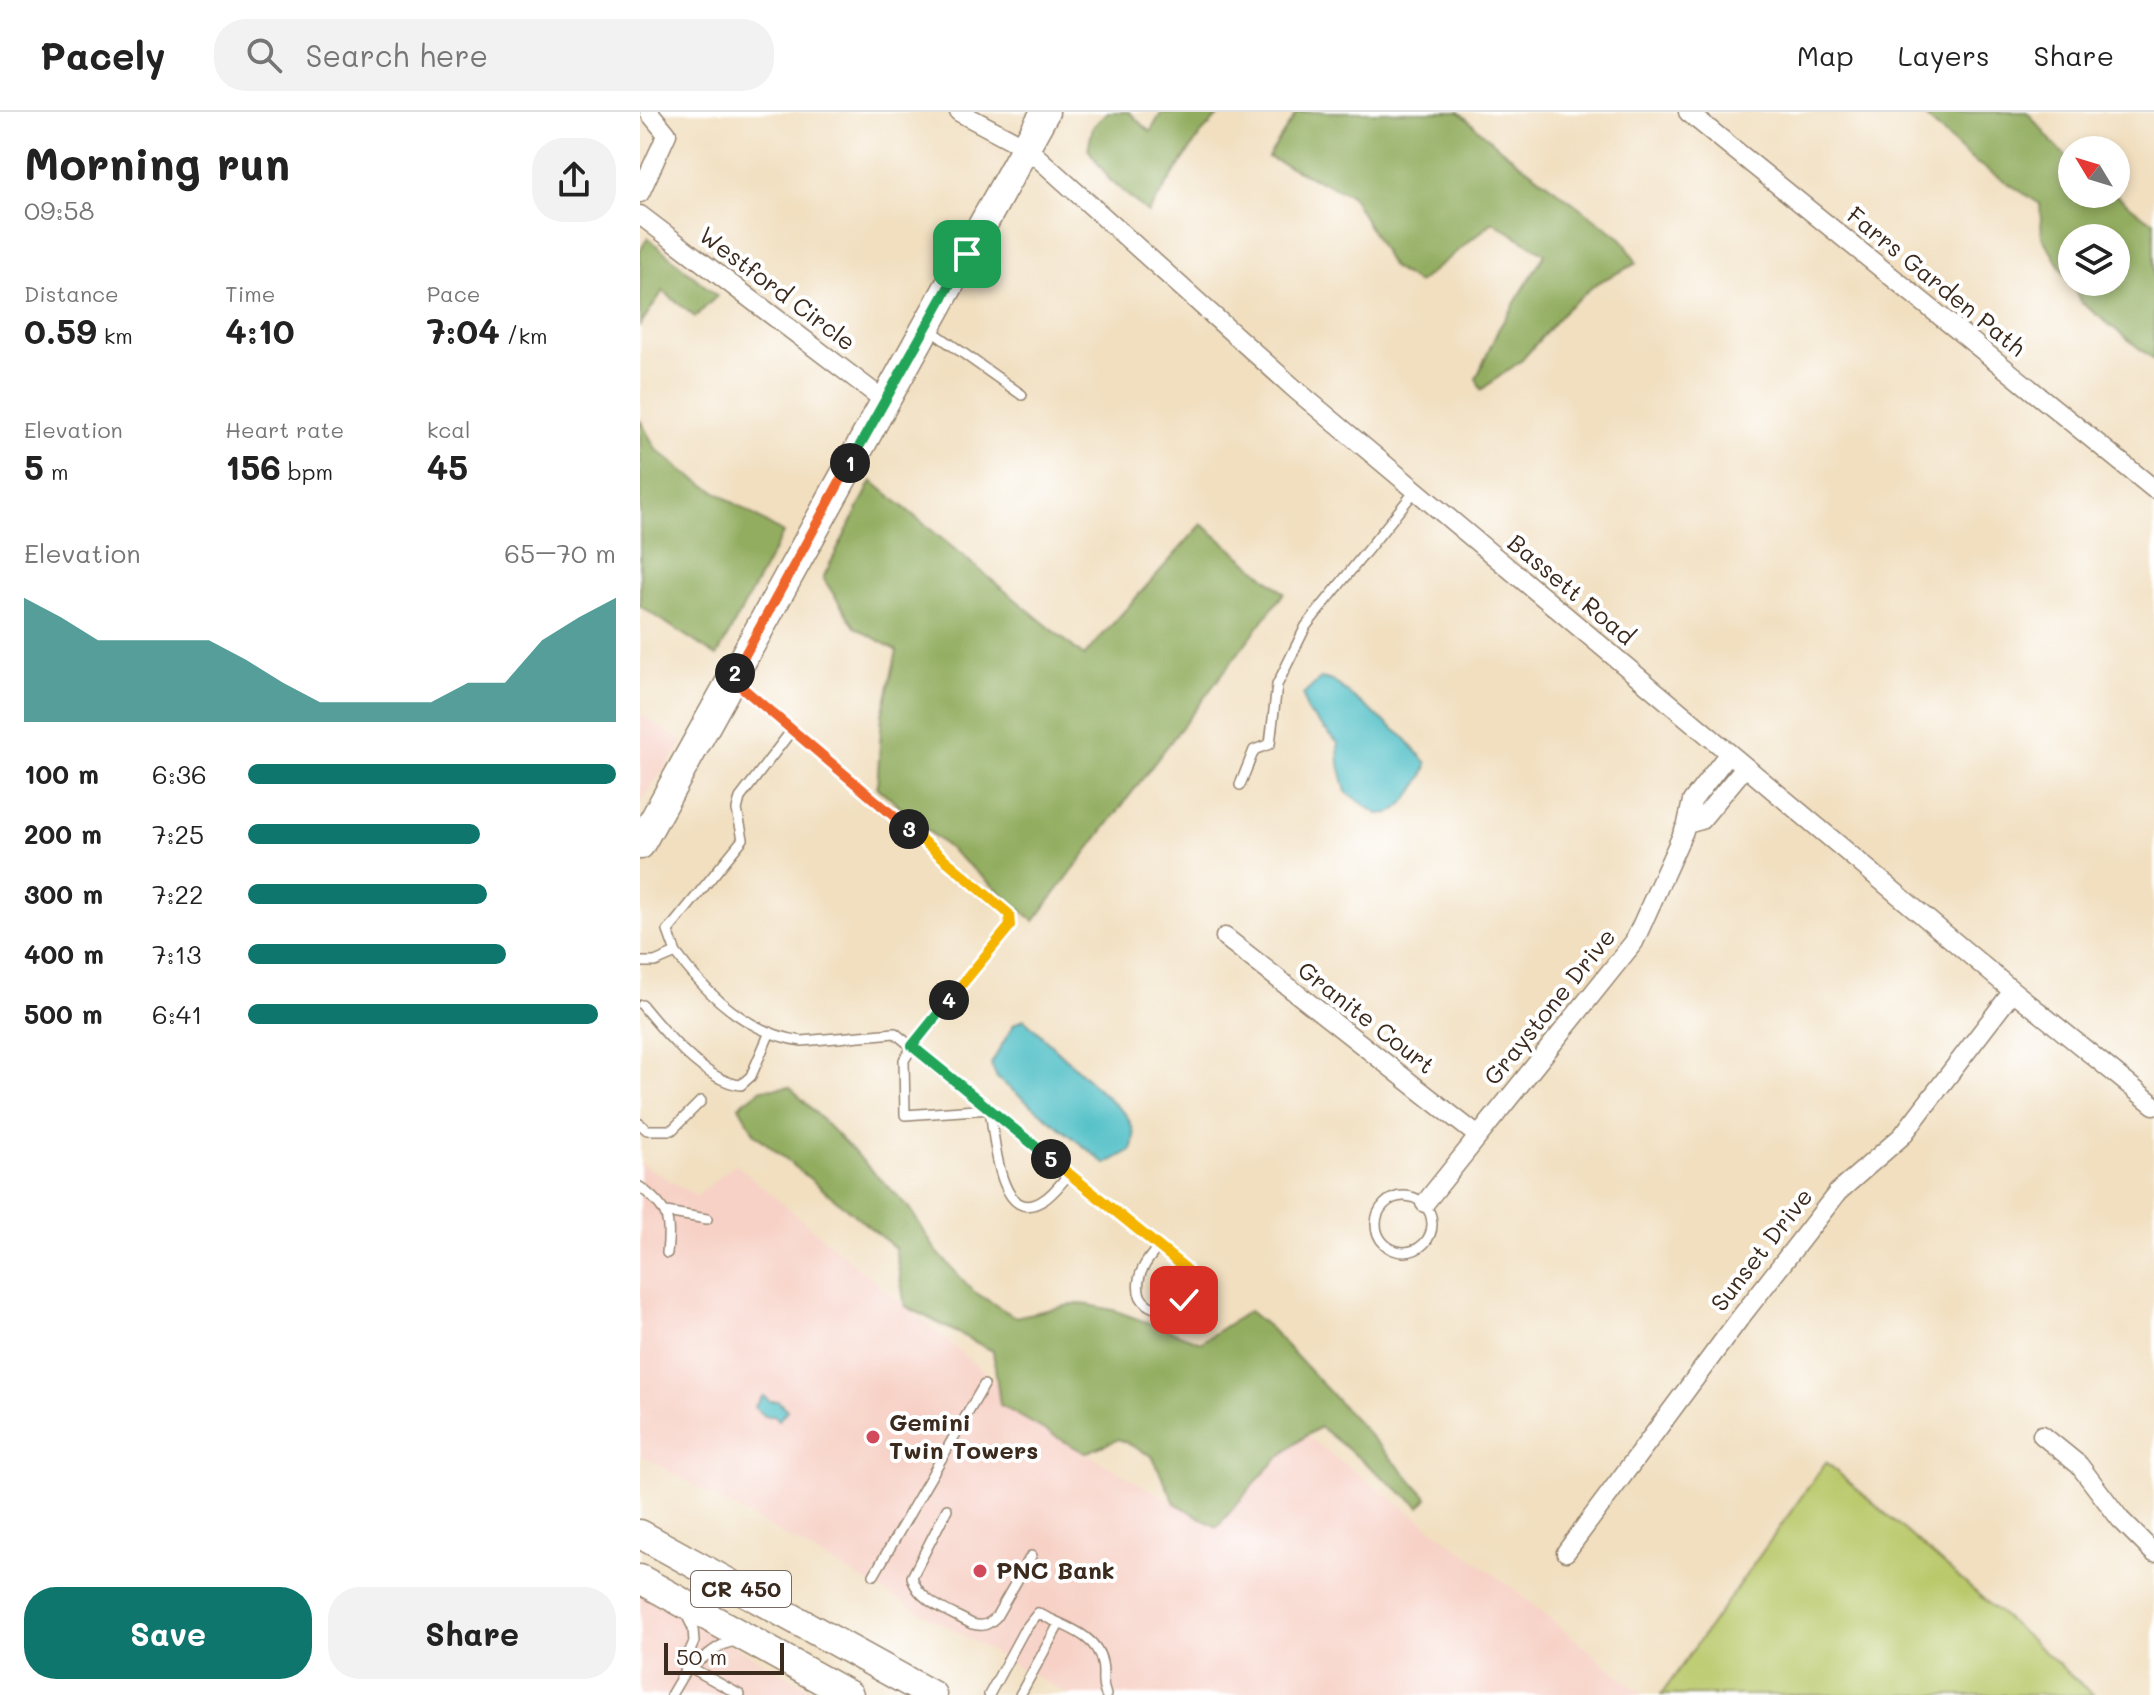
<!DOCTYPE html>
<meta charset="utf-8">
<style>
:root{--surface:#fff;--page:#f2f2f2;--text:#222;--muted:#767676;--line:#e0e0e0;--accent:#0f766e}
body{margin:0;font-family:Mali,sans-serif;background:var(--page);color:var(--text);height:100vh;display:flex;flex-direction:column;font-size:30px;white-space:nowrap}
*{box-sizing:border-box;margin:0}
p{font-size:26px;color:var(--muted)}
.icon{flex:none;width:44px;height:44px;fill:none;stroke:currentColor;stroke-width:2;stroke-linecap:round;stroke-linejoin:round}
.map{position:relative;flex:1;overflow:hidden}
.drawer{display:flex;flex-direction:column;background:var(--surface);width:640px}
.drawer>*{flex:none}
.needle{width:52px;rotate:308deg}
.fabs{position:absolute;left:1418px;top:24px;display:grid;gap:16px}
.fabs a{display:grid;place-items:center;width:72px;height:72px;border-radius:50%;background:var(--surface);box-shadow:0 4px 12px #0003;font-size:40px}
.scale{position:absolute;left:24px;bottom:20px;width:120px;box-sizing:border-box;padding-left:8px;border:4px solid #3b2a1e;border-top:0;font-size:22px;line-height:28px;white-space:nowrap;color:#3b2a1e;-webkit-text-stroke:6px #fff;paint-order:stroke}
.pin{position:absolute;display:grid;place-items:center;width:68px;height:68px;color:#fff;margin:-34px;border-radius:16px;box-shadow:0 4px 12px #0006}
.km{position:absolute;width:40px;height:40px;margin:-20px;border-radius:50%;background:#222;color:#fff;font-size:22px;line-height:40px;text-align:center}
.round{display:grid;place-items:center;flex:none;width:84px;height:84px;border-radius:32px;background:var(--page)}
.overview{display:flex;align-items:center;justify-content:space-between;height:136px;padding:0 24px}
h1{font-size:44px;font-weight:700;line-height:60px}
.figures{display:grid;grid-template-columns:repeat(3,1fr);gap:12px;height:136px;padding:8px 24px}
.figures div{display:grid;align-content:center}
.figures b{font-size:34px;font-weight:700}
.figures small{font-size:22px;font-weight:400}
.figures p{font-size:22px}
.chart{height:224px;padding:16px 24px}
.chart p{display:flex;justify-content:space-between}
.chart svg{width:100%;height:144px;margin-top:8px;fill:var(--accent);opacity:.7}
.primary-button{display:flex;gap:16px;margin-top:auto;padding:16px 24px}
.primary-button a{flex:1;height:92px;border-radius:32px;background:var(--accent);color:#fff;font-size:32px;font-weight:700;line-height:92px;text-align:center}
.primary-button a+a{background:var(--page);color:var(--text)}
ul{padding:0 24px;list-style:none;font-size:26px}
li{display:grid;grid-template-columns:128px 96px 1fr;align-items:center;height:60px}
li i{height:20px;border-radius:10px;background:var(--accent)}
header{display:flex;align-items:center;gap:48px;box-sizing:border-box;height:112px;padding:0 40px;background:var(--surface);border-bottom:2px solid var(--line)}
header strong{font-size:38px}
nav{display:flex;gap:44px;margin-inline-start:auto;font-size:28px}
.search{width:560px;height:72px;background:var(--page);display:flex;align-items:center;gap:20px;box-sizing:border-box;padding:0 28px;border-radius:32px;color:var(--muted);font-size:30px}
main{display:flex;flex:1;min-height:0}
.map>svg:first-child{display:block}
.built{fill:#f7d1c6}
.green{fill:#bac96c;stroke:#7a7a45;stroke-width:2}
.forest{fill:#93ad60;stroke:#676c3f;stroke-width:2;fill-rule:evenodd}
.water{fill:#50bfc6;stroke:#467472;stroke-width:2}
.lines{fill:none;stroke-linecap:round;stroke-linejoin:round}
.lane-casing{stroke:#96846f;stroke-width:12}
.street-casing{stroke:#96846f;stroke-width:21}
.primary-casing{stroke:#96846f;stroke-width:31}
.lane{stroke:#fff;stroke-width:9}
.street{stroke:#fff;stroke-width:18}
.primary{stroke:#fff;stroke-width:28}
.split-1-casing{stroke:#fff;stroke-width:16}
.split-2-casing{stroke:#fff;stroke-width:16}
.split-3-casing{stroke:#fff;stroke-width:16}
.split-4-casing{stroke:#fff;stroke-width:16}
.split-5-casing{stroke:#fff;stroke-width:16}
.split-6-casing{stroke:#fff;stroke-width:16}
.split-1{stroke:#22a559;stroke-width:10}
.split-2{stroke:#f0652b;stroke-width:10}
.split-3{stroke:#f0652b;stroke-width:10}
.split-4{stroke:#f5b400;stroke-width:10}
.split-5{stroke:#22a559;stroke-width:10}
.split-6{stroke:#f5b400;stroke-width:10}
.poi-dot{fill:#d1495b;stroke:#fff;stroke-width:3}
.labels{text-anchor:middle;stroke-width:8;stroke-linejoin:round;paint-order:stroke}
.shield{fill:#fff;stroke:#766a62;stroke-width:2}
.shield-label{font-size:22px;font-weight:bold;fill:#3b2a1e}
.street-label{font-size:24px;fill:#3b2a1e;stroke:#fff}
.poi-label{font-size:24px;font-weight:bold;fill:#3b2a1e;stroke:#fff;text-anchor:start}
</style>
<header>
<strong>Pacely</strong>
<div class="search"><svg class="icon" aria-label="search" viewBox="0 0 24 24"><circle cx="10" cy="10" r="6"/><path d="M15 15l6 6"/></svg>Search here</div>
<nav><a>Map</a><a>Layers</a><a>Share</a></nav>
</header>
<main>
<section class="drawer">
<div class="overview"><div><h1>Morning run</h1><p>09:58</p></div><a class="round"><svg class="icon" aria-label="share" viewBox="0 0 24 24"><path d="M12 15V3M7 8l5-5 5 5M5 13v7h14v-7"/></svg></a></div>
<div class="figures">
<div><p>Distance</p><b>0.59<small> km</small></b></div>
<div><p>Time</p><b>4:10</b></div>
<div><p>Pace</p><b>7:04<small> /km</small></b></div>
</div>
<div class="figures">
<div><p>Elevation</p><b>5<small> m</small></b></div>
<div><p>Heart rate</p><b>156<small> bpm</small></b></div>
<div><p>kcal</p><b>45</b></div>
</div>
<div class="chart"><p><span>Elevation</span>65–70 m</p>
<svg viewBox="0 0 160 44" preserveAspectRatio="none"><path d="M0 44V6L10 12L20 19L30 19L40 19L50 19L60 25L70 32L80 38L90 38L100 38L110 38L120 32L130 32L140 19L150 12L160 6V44z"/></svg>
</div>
<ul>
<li><b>100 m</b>6:36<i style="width:100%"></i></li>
<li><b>200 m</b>7:25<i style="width:63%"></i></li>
<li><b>300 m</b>7:22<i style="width:65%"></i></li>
<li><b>400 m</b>7:13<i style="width:70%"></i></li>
<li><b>500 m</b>6:41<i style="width:95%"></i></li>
</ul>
<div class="primary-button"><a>Save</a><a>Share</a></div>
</section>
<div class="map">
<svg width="1514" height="1583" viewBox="0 0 1514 1583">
<rect width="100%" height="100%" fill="#fff"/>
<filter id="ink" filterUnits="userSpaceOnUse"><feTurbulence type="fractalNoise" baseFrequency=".0125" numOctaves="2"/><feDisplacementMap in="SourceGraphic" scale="16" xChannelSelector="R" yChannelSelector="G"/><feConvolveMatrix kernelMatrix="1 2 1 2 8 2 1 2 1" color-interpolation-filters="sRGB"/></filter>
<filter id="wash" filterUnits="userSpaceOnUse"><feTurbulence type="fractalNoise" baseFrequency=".006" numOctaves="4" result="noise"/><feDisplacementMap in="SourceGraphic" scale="32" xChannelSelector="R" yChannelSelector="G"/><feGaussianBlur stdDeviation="1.8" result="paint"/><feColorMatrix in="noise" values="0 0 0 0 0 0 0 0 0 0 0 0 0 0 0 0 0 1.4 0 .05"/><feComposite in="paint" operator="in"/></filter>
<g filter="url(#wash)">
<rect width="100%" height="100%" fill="#f1dfc0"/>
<path class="built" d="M0,602L43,630L0,691Z
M0,1051L56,1084L95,1052L357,1271L360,1293L577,1415L635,1348L665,1323L871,1475L1003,1583H429L0,1343Z
M0,1482L182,1583H0Z"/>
<path class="green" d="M1186,1350L1454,1583H1021Z"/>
<path class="forest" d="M467,0H489L510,20L522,0H582L560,23L508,101L470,68L448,37L453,15Z
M657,0H819L861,37L982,127L997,151L957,171L926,197L882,248L841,278L836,267L858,218L905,142L853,110L778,171L752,155L711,83L628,45Z
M1280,0H1387L1418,37L1432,48V82H1475L1506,106L1514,109V248L1442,191L1402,125L1400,92L1332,48ZM1432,126H1476V170H1432Z
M8,126L77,184L55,205L23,179L0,213V138Z
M0,308L16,337L44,360L143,421L77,544L0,494Z
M232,369L444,544L562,412L644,481L394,809L237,675L242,603L257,539L215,515L183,466Z
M150,975L270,1097L297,1140L333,1179L375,1205L439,1191L473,1198L561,1230L609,1199L630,1216L788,1386L780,1395L680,1315C638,1338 609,1379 577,1415L535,1391L512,1344L479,1327L445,1341L360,1293L353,1239L265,1194L255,1136L115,1022L99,994L122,977Z"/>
<path class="water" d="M681,566L693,569L764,625L787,651C786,664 764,695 752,700C747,702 743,701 738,702L706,680L699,652L698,631L667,599L663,583Z
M384,907L486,1003C494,1016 496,1024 491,1038L466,1052L357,966L351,952L374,912Z
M123,1284L130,1289H138L147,1298L139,1308L134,1304H125L114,1295Z"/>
</g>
<g filter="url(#ink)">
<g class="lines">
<g class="lane-casing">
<path id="lane" d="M289,217L382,283
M94,569L369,802L370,814L279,925L264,948L265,1003L350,997C354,1020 358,1116 402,1089C413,1083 421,1071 429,1062
M600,673L614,638L630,632L637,573L666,514L775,379
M36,841L28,819L103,727L97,698L100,686L152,618
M0,850H15L36,841C67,883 109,922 162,929L255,921L545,1156C571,1201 491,1214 499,1168C501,1155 511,1144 518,1135
M2,893C23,919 66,970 101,973L111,964L130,920
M0,1012L7,1018H32L61,989
M0,1075C28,1096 31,1106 27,1141
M736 1112a28 28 0 1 1 56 0a28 28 0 1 1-56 0Z
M26,1100L67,1107
M307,1397L272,1465C278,1490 311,1500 332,1512C343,1515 348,1513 356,1505L391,1444
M234,1463L344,1273
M48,1554C67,1548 74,1532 96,1529
M48,1554L100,1583
M31,1583L48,1554V1543L54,1530L53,1516L47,1504
M349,1583L383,1520L398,1501C421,1514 457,1521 462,1551C465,1564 460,1569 466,1583
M380,1583L419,1512"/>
</g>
<g class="street-casing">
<path id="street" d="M319,0L387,36L656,278L1373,879L1514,993
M1048,0L1514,377
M0,81L27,22L9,0
M0,103L245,289
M1047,712L1061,708L1105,655
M585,825L838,1024
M785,1091L994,830L1047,712L1052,689L1089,641
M1402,1323L1439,1353L1480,1407L1514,1441
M926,1440L1100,1206L1198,1080L1262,1024L1373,879"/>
</g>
<g class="primary-casing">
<path id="primary" d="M0,733L405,0
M0,1422L292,1583
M0,1467L209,1583"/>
</g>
<use href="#lane" class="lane"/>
<use href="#street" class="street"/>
<use href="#primary" class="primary"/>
</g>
</g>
<g class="lines" filter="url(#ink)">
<g class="split-1-casing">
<path id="split-1" d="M210,351L327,142"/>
</g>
<g class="split-2-casing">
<path id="split-2" d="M95,561L210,351"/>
</g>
<g class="split-3-casing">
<path id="split-3" d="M95,561L92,567L269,717"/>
</g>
<g class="split-4-casing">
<path id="split-4" d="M269,717L369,802L370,814L309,888"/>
</g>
<g class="split-5-casing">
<path id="split-5" d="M309,888L272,934L411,1047"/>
</g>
<g class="split-6-casing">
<path id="split-6" d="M411,1047L545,1156C552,1168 550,1176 544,1188"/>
</g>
<use href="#split-1" class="split-1"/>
<use href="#split-2" class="split-2"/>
<use href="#split-3" class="split-3"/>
<use href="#split-4" class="split-4"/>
<use href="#split-5" class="split-5"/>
<use href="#split-6" class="split-6"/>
</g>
<g class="poi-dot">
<circle cx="233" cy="1325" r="8"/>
<circle cx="340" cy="1459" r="8"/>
</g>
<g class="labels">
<rect class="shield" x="51" y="1459" width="100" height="36" rx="6"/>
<g class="shield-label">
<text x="101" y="1485">CR 450</text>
</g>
<g class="street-label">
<text transform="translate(1296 170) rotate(39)" y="8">Farrs Garden Path</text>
<text transform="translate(137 177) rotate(37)" y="8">Westford Circle</text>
<text transform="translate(931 478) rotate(40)" y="8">Bassett Road</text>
<text transform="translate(910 895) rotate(-51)" y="8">Graystone Drive</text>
<text transform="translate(726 906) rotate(38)" y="8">Granite Court</text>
<text transform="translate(1122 1138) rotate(-52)" y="8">Sunset Drive</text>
</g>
<g class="poi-label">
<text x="249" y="1319">Gemini<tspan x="249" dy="28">Twin Towers</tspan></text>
<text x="356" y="1467">PNC Bank</text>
</g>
</g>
</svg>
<div class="fabs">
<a><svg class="needle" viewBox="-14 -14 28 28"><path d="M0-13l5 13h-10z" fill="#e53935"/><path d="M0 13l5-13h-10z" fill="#767676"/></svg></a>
<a><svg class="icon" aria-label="layers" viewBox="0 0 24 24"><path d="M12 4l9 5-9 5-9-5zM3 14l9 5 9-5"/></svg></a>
</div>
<div class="scale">50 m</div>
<div class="pin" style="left:327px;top:142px;background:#1e9e55"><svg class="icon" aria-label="arrive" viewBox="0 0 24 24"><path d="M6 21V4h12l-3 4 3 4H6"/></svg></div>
<div class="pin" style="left:544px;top:1188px;background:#d93025"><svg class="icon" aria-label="check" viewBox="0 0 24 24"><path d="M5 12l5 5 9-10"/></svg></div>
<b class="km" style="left:210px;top:351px">1</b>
<b class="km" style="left:95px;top:561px">2</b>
<b class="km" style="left:269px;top:717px">3</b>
<b class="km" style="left:309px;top:888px">4</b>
<b class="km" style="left:411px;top:1047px">5</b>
</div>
</main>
